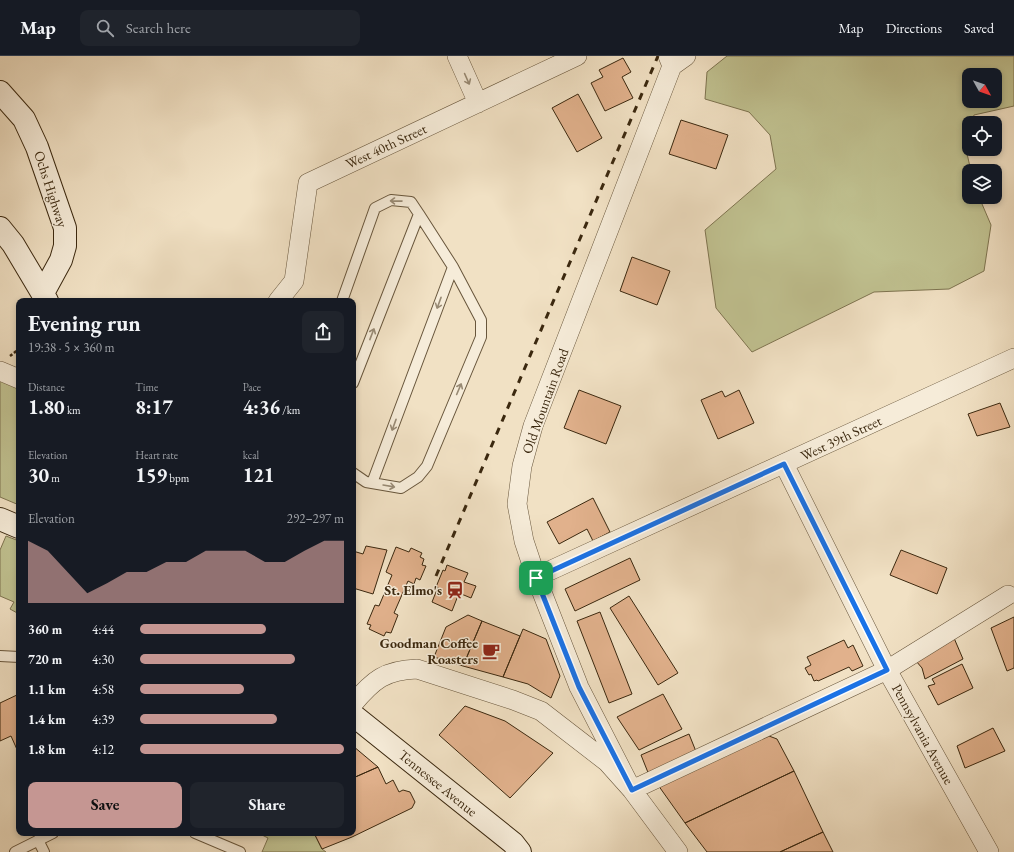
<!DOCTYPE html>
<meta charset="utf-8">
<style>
:root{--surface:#171b24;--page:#20242c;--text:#f1f3f6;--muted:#9ea1a6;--line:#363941;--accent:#c59692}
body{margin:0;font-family:"EB Garamond",serif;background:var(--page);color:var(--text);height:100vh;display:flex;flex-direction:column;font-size:15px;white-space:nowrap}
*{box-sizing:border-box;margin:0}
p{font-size:13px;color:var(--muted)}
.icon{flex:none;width:22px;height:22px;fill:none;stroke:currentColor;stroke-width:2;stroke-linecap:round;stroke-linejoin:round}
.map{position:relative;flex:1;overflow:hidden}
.details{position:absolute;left:16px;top:242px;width:340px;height:538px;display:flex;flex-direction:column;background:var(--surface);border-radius:8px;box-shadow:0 2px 6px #0003}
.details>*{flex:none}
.needle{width:26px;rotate:130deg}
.buttons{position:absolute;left:962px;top:12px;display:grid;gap:8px}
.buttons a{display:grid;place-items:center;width:40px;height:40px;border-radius:8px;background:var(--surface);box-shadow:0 2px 6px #0003;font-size:20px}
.pin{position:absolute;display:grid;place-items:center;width:34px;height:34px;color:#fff;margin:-17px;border-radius:8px;box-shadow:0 2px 6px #0006}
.round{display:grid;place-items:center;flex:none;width:42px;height:42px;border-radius:8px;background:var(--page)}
.overview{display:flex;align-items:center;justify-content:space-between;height:68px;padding:0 12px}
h1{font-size:22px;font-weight:700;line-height:30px}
.stats{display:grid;grid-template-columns:repeat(3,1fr);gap:6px;height:68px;padding:4px 12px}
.stats div{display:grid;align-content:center}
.stats b{font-size:20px;font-weight:700}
.stats small{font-size:11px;font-weight:400}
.stats p{font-size:11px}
.chart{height:112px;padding:8px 12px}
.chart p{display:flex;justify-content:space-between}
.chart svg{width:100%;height:72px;margin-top:4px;fill:var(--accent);opacity:.7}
.action{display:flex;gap:8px;margin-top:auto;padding:8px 12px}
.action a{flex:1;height:46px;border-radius:8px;background:var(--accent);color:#111;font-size:16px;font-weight:700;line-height:46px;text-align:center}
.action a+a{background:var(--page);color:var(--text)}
ul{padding:0 12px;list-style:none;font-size:13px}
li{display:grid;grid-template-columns:64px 48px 1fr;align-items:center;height:30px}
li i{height:10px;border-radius:5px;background:var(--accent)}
header{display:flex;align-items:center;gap:24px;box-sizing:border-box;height:56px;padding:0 20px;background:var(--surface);border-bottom:1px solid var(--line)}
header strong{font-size:19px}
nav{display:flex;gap:22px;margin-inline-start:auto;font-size:14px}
.search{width:280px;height:36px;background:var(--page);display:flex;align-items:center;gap:10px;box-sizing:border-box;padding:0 14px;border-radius:8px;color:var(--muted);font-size:15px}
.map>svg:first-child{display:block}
.green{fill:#c0c190;stroke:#7e7450;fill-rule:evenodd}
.building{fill:#e1b18c;stroke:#3b280f}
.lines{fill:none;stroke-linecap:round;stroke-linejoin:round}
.lane-casing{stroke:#68563c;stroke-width:12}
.street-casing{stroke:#68563c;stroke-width:20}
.secondary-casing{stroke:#3b280f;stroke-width:24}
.path{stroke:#3b280f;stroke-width:2.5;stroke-dasharray:3 2;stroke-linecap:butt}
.lane{stroke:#f6ecd9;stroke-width:10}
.street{stroke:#f6ecd9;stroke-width:19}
.secondary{stroke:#f6ecd9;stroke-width:22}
.rail{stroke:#3b280f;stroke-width:3;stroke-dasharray:7 7;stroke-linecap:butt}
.oneway{stroke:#988a74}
.route-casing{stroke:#fff;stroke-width:8}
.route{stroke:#1a73e8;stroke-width:5}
.labels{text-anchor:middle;stroke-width:3;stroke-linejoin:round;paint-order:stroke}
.street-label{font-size:14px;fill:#3b280f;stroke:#f6ecd9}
.poi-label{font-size:14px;font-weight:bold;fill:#3b280f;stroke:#f6ecd9;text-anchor:end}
</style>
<header>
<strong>Map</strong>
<div class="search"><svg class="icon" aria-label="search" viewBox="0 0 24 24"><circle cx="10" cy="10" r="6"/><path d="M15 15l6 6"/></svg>Search here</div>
<nav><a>Map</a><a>Directions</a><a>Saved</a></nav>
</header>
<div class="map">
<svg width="1014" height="796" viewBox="0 0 1014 796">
<rect width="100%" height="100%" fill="#f1e1c4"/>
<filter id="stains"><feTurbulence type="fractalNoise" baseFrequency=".005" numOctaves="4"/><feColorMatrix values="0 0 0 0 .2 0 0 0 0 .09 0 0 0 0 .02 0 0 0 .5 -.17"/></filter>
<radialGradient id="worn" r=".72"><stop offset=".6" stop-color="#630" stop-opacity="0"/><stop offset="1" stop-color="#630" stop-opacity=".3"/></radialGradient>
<path class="green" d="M727,0H1014V50L974,59L971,67H969V76L965,89L971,115H969V141H979L991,169L984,215L949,233L874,236L752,296L716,252L705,174L776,113L770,79L749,56L705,43L707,16ZM969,19H995V45H969Z
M0,322L19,331V449L0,441Z
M6,480L19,485V558L10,553L14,546L0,540V494Z
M258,777H314L322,793L326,796H262L268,782Z"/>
<path class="building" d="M623,2L631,16L622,21L633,42L605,55L591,27L603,21L599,14Z
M578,38L602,82L577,96L552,52Z
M681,64L728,79L716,113L669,98Z
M632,201L670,215L657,249L620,235Z
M579,334L621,350L606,388L564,372Z
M739,334L754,367L718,383L701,344L722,335L725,341Z
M1000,347L1010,371L977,380L968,358Z
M593,442L610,476L593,485L587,473L559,488L547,466Z
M366,490L387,494L373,538L353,532V495L363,498Z
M396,491L409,496L411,492L422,497L420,501L424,503L422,509L426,510L420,524L416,522L414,528L408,525L394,557L398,559L391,577L386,576L384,580L369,573L371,569L367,568L375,549L379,550L392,519L386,516Z
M901,494L947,512L937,538L890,519Z
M630,502L640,524L575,555L565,533Z
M447,509L468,517L464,526L476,530L471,542L459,537L452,555L432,546L438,531H436L443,514L445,515Z
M629,540L678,617L658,629L610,552Z
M600,556L632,638L609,647L577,565Z
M468,559L482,565L463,610L434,601L446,571Z
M1014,561V612L1007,615L991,572Z
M482,565L520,580L503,621L463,610Z
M523,573L546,583L560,620L551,642L528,628L503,621Z
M954,582L963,603L925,623L922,612L916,605Z
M844,584L848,592L853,589L863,610L852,615L849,611L818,625L817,624L814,625L811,618L809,619L805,612L811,609L807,601Z
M962,608L973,632L938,649L928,630L935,628L932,623Z
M19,638V698L11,680L0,685V647Z
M663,638L682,673L639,694L617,661Z
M465,650L505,665L553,697L510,742L439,679Z
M993,672L1005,695L965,712L957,690Z
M689,678L697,698L649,719L641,699Z
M769,680L777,683L794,715L685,767L658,729Z
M353,690L378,711L353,722Z
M378,711L386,728L393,724L399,736L403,734L410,736L415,746L412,752L352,781L322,793L314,777H353V722Z
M794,715L823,776L780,796H707L685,767Z
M823,776L833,796H780Z"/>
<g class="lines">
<g class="lane-casing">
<path id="lane" d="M342,245L375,152L391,144L411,146L419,158L353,327
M353,417L366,426L401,432L418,421L427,410L481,281V264L453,211L419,158
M372,427L453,211
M0,600L19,601
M195,777L240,796
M38,784L44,796
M15,796L53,777"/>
</g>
<g class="street-casing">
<path id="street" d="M457,0L478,47
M668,0L672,10L533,370L522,410L517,448L524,485L536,521L579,631L632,734L887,614L1008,539
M672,10L686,0
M278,245L294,225L308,127L577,0
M0,315L19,323
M784,408L887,614L989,796
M536,521L1014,302
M353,648C373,624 385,614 417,613L513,644L541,655L607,706L632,734L678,796"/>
</g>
<g class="secondary-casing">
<path id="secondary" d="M0,36L24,63L37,91L65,172V190L61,204L43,237
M0,172L13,188L47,245
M0,463L19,471
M353,659L513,787L520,796"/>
</g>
<path class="path" d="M10,300L19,293"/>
<use href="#lane" class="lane"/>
<use href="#street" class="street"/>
<use href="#secondary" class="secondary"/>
<path class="rail" d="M436,520L658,0"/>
</g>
<defs><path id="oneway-shaft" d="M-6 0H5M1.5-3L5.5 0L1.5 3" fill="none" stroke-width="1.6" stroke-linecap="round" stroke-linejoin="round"/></defs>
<g class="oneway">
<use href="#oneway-shaft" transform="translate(467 23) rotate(66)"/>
<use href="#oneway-shaft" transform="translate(396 145) rotate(-179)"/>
<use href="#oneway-shaft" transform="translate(439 247) rotate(110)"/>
<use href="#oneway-shaft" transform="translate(372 278) rotate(-69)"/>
<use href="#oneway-shaft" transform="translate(459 333) rotate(-67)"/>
<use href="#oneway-shaft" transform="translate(394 369) rotate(110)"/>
<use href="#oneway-shaft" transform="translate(389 430) rotate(10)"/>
</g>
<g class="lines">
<g class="route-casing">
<path id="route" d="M784,408L887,614L632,734L579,631L536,522Z"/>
</g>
<use href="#route" class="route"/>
</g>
<defs>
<g id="station-bare" transform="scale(1.38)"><path d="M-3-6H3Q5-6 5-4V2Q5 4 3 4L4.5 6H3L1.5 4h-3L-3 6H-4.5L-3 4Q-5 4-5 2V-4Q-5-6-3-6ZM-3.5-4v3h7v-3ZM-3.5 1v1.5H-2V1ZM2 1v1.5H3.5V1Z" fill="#8f2418" stroke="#f6ecd9" stroke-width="2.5" paint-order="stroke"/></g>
<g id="cafe-bare" transform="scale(1.38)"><path d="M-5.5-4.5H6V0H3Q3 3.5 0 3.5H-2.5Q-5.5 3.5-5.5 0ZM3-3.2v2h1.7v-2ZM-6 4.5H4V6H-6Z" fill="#8f2418" stroke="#f6ecd9" stroke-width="2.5" paint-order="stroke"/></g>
</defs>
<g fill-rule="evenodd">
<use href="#station-bare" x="455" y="534"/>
<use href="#cafe-bare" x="491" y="595"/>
</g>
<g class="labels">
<g class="street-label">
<text transform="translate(386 90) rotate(-25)" y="5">West 40th Street</text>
<text transform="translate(51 133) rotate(72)" y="5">Ochs Highway</text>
<text transform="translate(545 345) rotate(-70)" y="5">Old Mountain Road</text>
<text transform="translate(841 382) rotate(-25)" y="5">West 39th Street</text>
<text transform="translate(923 678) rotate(61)" y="5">Pennsylvania Avenue</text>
<text transform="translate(438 727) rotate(39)" y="5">Tennessee Avenue</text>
</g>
<g class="poi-label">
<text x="442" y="539">St. Elmo's</text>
<text x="478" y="592">Goodman Coffee<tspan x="478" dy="16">Roasters</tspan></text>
</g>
</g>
<rect width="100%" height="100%" filter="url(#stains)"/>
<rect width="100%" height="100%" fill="url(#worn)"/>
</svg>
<div class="buttons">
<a><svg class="needle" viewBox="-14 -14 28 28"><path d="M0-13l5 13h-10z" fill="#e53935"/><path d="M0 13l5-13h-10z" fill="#9ea1a6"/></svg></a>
<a><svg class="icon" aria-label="locate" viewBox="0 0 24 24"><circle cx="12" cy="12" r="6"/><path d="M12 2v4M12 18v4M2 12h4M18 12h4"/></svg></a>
<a><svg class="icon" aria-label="layers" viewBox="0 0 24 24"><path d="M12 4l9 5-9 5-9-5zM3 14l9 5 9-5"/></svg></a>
</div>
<div class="pin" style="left:536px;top:522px;background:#1e9e55"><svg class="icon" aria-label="arrive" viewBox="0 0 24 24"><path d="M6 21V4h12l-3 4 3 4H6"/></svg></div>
<section class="details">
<div class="overview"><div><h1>Evening run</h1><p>19:38 · 5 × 360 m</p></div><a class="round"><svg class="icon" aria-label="share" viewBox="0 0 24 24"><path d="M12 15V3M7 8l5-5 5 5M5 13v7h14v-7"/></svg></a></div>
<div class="stats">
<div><p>Distance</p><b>1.80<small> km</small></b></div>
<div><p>Time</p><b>8:17</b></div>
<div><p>Pace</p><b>4:36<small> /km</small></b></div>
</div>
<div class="stats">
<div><p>Elevation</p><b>30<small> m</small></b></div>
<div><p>Heart rate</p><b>159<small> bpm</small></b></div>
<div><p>kcal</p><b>121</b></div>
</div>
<div class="chart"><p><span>Elevation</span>292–297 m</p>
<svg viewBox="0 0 160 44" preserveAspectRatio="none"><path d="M0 44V6L10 12L20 25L30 38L40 32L50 25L60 25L70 19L80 19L90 12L100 12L110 12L120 19L130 19L140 12L150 6L160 6V44z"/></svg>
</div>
<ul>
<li><b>360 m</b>4:44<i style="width:62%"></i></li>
<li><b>720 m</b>4:30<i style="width:76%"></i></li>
<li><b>1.1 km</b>4:58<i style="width:51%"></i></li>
<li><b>1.4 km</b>4:39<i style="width:67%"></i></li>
<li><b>1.8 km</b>4:12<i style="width:100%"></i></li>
</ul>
<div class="action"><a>Save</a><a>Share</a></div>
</section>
</div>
